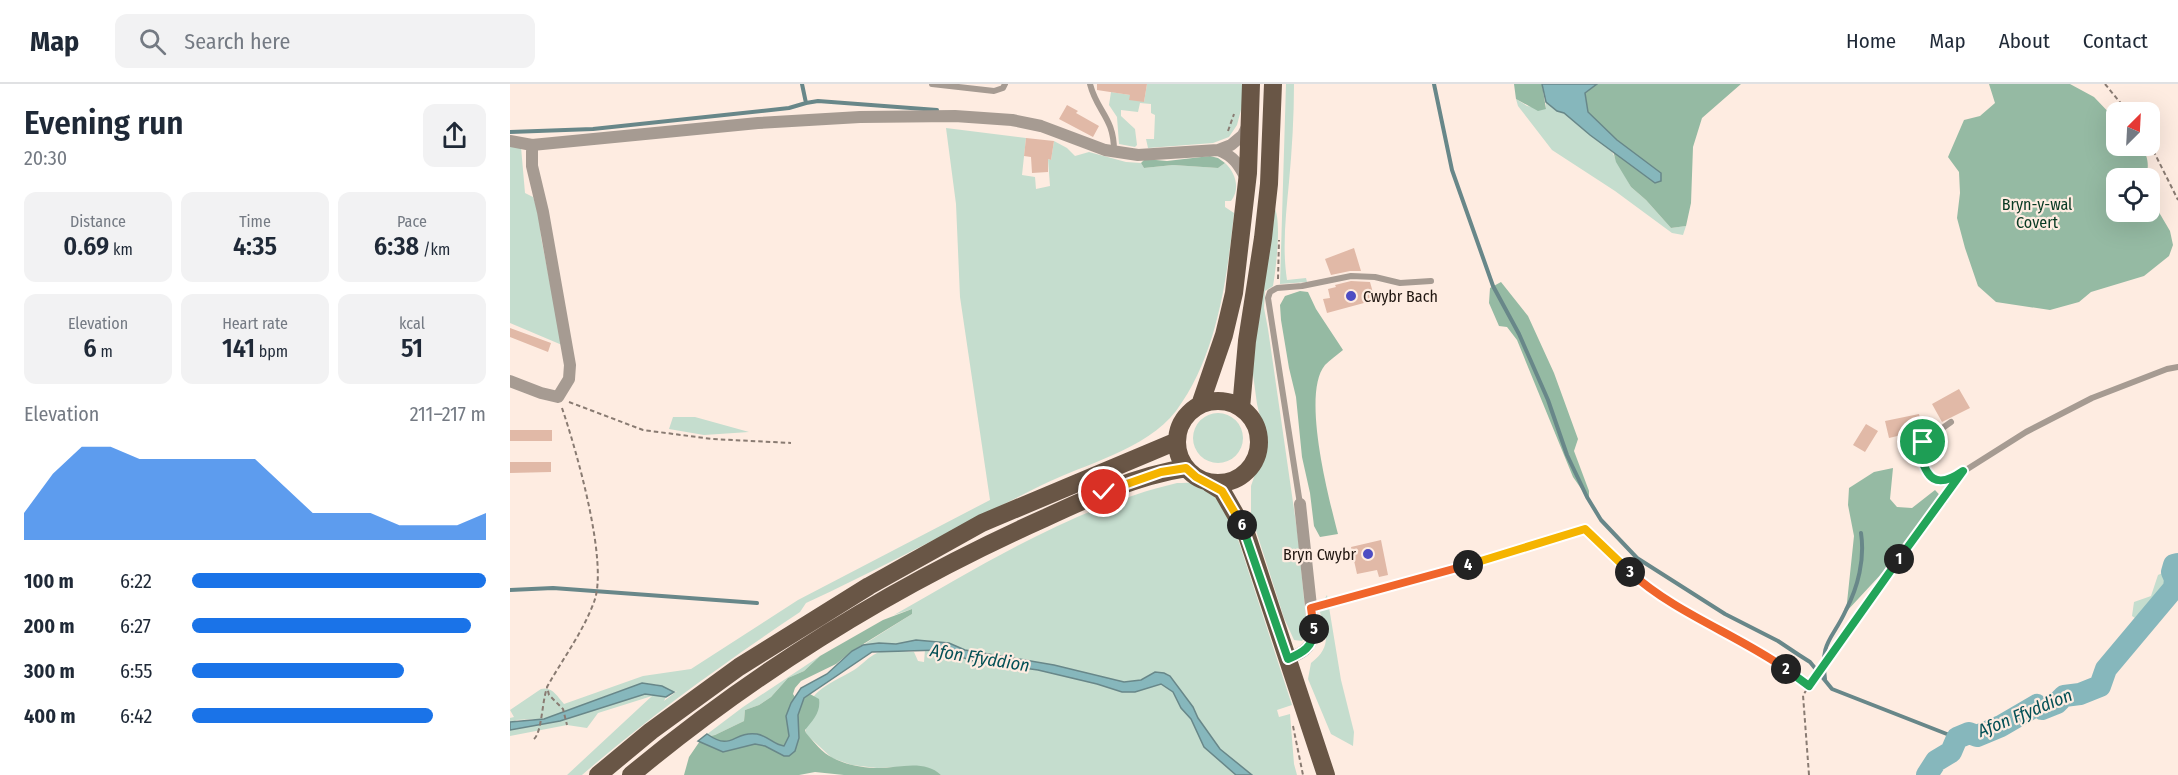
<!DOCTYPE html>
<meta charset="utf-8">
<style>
:root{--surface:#fff;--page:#f2f2f3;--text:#1f2937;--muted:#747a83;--line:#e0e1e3;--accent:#1a73e8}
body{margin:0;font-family:"Fira Sans Condensed",sans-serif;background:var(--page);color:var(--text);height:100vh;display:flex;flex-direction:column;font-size:22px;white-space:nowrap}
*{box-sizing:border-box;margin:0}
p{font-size:20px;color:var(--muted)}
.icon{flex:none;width:33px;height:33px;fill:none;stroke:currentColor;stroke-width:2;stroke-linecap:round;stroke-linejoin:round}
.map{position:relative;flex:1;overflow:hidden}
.side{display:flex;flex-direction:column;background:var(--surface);width:510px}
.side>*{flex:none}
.needle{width:39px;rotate:24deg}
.tools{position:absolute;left:1596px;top:18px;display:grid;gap:12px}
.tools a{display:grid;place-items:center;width:54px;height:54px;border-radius:12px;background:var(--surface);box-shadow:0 6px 24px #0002;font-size:30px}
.pin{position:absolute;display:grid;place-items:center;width:51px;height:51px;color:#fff;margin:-26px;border:3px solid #fff;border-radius:50%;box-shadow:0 2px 6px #0007}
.km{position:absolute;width:30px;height:30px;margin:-15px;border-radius:50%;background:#222;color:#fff;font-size:16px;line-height:30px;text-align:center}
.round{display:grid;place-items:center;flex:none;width:63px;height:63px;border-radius:12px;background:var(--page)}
.overview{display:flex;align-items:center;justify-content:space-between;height:102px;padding:0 24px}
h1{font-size:33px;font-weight:600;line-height:45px}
.metrics{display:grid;grid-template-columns:repeat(3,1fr);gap:9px;height:102px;padding:6px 24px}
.metrics div{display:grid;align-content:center;border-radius:12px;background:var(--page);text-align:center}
.metrics b{font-size:26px;font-weight:600}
.metrics small{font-size:16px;font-weight:400}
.metrics p{font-size:16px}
.chart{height:168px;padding:12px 24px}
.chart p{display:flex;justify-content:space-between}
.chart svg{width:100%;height:108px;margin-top:6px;fill:var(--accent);opacity:.7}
ul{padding:0 24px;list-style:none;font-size:20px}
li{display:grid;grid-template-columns:96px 72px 1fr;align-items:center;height:45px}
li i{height:15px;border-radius:8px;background:var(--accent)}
header{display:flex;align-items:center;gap:36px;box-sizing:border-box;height:84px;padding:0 30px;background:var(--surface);border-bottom:2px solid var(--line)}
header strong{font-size:28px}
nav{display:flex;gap:33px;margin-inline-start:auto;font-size:21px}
.search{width:420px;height:54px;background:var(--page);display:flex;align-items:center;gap:15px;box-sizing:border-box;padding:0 21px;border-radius:12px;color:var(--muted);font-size:22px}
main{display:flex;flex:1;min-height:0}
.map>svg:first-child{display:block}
.green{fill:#c5ddce}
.forest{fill:#95baa3}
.water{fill:#86b7bc;stroke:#688789;stroke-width:1.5}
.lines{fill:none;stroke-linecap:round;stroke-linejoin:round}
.stream{stroke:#688789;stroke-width:4}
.river{stroke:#86b7bc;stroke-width:22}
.building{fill:#e1b9a7}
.path{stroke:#897b72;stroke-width:2;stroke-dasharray:4.5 3;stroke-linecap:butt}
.lane{stroke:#a69b92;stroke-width:6}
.street{stroke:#a69b92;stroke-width:12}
.primary{stroke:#695646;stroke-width:18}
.split-1-casing{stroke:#fff;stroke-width:12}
.split-2-casing{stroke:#fff;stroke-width:12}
.split-3-casing{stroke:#fff;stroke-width:12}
.split-4-casing{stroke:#fff;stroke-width:12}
.split-5-casing{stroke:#fff;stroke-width:12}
.split-6-casing{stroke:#fff;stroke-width:12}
.split-7-casing{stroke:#fff;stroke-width:12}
.split-1{stroke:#22a559;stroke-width:8}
.split-2{stroke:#22a559;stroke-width:8}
.split-3{stroke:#f0652b;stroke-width:8}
.split-4{stroke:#f5b400;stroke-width:8}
.split-5{stroke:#f0652b;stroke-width:8}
.split-6{stroke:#22a559;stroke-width:8}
.split-7{stroke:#f5b400;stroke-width:8}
.poi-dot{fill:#4d4cc3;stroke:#feece1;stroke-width:2}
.labels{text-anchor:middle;stroke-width:4.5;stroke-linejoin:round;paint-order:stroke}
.park-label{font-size:16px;fill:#073922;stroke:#feece1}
.poi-label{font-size:16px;fill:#211711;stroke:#feece1;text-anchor:start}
.water-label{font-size:18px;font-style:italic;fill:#055056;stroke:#feece1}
</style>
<header>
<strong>Map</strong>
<div class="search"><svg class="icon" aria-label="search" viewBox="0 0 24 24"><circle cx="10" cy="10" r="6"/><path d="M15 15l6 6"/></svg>Search here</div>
<nav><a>Home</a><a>Map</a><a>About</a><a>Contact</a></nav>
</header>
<main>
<section class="side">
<div class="overview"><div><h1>Evening run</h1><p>20:30</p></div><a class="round"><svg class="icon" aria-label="share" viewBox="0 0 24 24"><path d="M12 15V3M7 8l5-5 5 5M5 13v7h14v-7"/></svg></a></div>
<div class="metrics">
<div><p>Distance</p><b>0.69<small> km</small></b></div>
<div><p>Time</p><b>4:35</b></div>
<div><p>Pace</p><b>6:38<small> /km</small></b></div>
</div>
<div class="metrics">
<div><p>Elevation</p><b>6<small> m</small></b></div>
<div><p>Heart rate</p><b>141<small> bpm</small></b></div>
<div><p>kcal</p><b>51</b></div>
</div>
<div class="chart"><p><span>Elevation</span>211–217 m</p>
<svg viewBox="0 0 160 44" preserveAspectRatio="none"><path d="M0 44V33L10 17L20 6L30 6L40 11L50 11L60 11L70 11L80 11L90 22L100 33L110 33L120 33L130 38L140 38L150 38L160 33V44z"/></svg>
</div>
<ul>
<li><b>100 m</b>6:22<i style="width:100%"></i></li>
<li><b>200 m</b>6:27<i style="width:95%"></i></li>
<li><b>300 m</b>6:55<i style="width:72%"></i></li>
<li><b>400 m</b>6:42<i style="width:82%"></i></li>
</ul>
</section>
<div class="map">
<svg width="1668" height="691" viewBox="0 0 1668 691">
<rect width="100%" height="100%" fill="#feece1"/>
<path class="green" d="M637,0H732V22L727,41L719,53L703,59L638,64L636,55H644L645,31L641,29V20L630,19L628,28L611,26V32L625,45L627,61L625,63L609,60L607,33L599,21L601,8L620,11L634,18Z
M776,0H784C784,33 782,65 779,98C776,130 772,164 777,196L796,194L797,198L770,200Z
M1006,15L1017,22L1036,25V18L1047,27L1054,29L1102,68L1121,103L1136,116L1161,144L1176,142L1173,151L1162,149L1105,107L1042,66L1008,22Z
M436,44L516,54L512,91L525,93L526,105L540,102L538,75L541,76L544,57L557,64L565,72L579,68L616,78L631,79L634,84L663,81L708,84L715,79C725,88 731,104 721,117H715V123L724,129C717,195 707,272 666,327C636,366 574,380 532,401C453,440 376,482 296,519L290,528C214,579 141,631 72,691H57L142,612L88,629L77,644L57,641L0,652V646L50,637L135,610L156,613L154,617L167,607L164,608C157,605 149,600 141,600C101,603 65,631 25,637L27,635L5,636L7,637L0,638V634L4,633L0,626L31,605C42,602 47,612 54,620L133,592L181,585L288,516L480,416L450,213L446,120Z
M0,61L11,63L15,109L23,113L29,130L31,153L52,261L0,239Z
M764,123C772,135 766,185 763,202L755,207L754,224L758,245L788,453L796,535V551L792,557L784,556L774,534L741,431V402L756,358L747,320L742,283Z
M683 354a25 25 0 1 1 50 0a25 25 0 1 1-50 0Z
M163,333H185L239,348L194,351L159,345Z
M667,399C673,399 680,398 686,400C705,404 715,427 724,443L782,621L767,626L769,633L780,630L784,680L787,691H742L731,683L710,665L688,634L683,623L660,592L654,589L645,588L631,596L614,598L544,581L454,566L439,559L406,556L386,560L369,559L353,561L402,530V525L384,531C474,480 565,423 667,399Z
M1657,487L1662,498L1659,504L1634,535L1628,536L1622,532L1624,518L1641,512L1648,491Z
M817,511L831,596L844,648L843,662L821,650L798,595L801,579C823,562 816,549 809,525Z
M415,566H430L463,577L528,586L587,600L612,608L651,600L663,608L671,624L681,635L694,663L726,691H431L409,682L367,684L342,681L322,674L296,650C292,608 313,604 344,586C352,581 358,573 367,569C377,565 393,568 404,568L408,577L414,578Z
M310,572L294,587L278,594L261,613L249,621L235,626L234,637L205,651L192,654L233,623Z"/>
<path class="forest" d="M1004,0H1032L1036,25L1028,27L1006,15Z
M1087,0H1231L1192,34L1183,63L1181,119L1176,142L1161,144L1136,116L1121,103L1106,78L1100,55L1078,28L1075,9Z
M1479,0H1560L1584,13L1606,36V62H1630C1639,72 1639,82 1636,94H1606V128H1640V113L1660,147L1663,161L1659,172L1634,192L1581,208L1569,218L1540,226L1486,218L1468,202L1455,164L1447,134L1450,109L1449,88L1438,73L1454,36L1470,32L1485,19Z
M700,72L708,74L715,79L708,84L663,81L634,84L631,79L635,75L657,77Z
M991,198L1018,232L1044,289L1068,355L1064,367L1079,407V416L1063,393L1007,256L997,243L989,242L979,219L980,204Z
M790,207L798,208L806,225L833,266C827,271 820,276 815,281C791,310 819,415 828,450L810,453L804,442L800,409L792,373L786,313L779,284L771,236L770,221L775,212Z
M1383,384L1380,415L1387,423L1402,424L1425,406L1437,419L1336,528L1344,452L1338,421L1339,404L1364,388Z
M402,525V530L342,567L326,580L291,597L285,604L283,610L285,613L294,614L300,610L309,615C311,628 303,636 295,646L296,649C304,658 312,669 323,674C336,681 354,684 368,684C389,684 414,675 431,691H334L305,688L289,691H174L179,673L192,654L205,651L234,637L235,626L249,621L261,613L278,594L294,587L310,572L373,536Z"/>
<path class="water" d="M1032,0H1087L1075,9L1078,28L1107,56L1151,89V97L1145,99L1080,51L1054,29L1047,27L1036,18Z
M406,556L439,559L455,566L544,581L614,598L631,596L645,588L654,589L660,592L683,623L688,634L710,665L742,691H726L694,663L681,635L671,624L663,608L651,600L625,608H612L587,600L528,586L463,577L430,566L362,568L294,614L288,631L289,654L285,667L279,672H274L255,662L245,660L213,668L188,657L197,650C223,668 222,647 247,650C258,652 264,661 274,662L279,652L276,632L281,619L291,604L317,590L342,567L353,561L369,559L386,560Z
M132,599L152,602L164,608L156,613L135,610L50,637L0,646V638L34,635Z"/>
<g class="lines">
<path class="stream" d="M924,0L942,86L983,202L1009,250L1038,316L1057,371L1077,413L1091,436L1127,474L1215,530L1268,557L1289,571L1300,578L1322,605L1447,654
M296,19L308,17L427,26
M0,48L83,45L279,24L296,19L292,0
M0,506L43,504L247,519
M1315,595C1310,556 1322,557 1336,526C1348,503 1355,475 1351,449"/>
<path class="river" d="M1417,691L1426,677L1441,668L1447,654L1459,649L1467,652L1491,642L1527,621L1532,625L1547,619L1554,612L1570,610L1590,602L1596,585L1664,504L1665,495L1662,488L1664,481L1668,480"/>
</g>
<path class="building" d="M587,0H637L634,18L619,16L620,11L587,6Z
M557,21L568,27L566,29L589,42L583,53L549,35Z
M516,54L544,57L541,76L538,75V88L522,89L521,73L514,72Z
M844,164L851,187H840L821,191L815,175Z
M841,197L860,198L865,216L817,229L813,215L820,214L818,205L826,203L825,201Z
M0,244L41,259L38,268L0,253Z
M1449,305L1460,324L1432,338L1422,320Z
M1409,330L1413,346L1379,354L1375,337Z
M1356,340L1368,347L1355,368L1343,361Z
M0,346H42V357H0Z
M0,378H41V388L0,389Z
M871,456L878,491L869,493L867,486L847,490L841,463Z"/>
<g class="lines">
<path class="path" d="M1595,0L1618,28
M718,47L724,30
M1640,60L1668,116
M768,195L769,156
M59,318L133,346L202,355L281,359
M52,324C66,365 99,479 84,518C73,548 52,576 37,603L39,611L53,625L57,641
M811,521L938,488L1075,445L1087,459L1131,498L1194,538L1261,575L1299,602
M783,642L793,691
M24,655C32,648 32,617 37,604
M1299,691L1293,611L1439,406"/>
<path class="lane" d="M422,0L484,7L493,4L495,0
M580,0C587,28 604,33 604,67
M1441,338L1413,358L1409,366C1413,383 1419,399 1440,396L1516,348L1582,314L1657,285L1668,283
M790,420L758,214L760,208L767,204L792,202L841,192L865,193L890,199L921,197"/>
<path class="street" d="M0,57L22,61L248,39L350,33L445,32L502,36L531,42L595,66L628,71L708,66L721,61L733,51L739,39
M708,66C724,72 729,81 737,96
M0,297L31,309L48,313L59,295L60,281L33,128L22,82V61
M778,575C792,569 800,565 804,550L790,420"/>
<path class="primary" d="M667 358a41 41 0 1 1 82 0a41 41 0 1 1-82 0Z
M690,321L714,251L724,209L738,89L741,0
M731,324L737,257L753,154L759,100L763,0
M699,399L712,407L736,449L816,691
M88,691L141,647L229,583L359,502L472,439L667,357
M121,691C246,587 387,500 535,434C580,413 626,392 676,384"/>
</g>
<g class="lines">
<g class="split-1-casing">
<path id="split-1" d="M1389,475L1453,387C1426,406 1416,395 1409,366L1413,358"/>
</g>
<g class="split-2-casing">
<path id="split-2" d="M1276,585L1299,602L1389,475"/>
</g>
<g class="split-3-casing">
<path id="split-3" d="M1120,488C1165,529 1226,550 1276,585"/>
</g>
<g class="split-4-casing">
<path id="split-4" d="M958,481L1075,445L1120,488"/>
</g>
<g class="split-5-casing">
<path id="split-5" d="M804,545L801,524L958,481"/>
</g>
<g class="split-6-casing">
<path id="split-6" d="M732,441L778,575C792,569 804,563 804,545"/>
</g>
<g class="split-7-casing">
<path id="split-7" d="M594,408L651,388L676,384L686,393L712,407L732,441"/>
</g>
<use href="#split-1" class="split-1"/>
<use href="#split-2" class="split-2"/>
<use href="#split-3" class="split-3"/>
<use href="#split-4" class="split-4"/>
<use href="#split-5" class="split-5"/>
<use href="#split-6" class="split-6"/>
<use href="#split-7" class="split-7"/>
</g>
<g class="poi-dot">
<circle cx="841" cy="212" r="6"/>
<circle cx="858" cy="470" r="6"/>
</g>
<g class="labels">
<g class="park-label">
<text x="1527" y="126">Bryn-y-wal<tspan x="1527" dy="18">Covert</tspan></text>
</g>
<g class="poi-label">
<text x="853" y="218">Cwybr Bach</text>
<text x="846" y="476" text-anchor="end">Bryn Cwybr</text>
</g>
<g class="water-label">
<text transform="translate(470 574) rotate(9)" y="6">Afon Ffyddion</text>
<text transform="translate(1515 629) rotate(-22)" y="6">Afon Ffyddion</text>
</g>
</g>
</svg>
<div class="tools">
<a><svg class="needle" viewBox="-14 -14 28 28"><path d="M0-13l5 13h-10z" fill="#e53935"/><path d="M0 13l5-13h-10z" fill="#747a83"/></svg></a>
<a><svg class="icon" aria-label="locate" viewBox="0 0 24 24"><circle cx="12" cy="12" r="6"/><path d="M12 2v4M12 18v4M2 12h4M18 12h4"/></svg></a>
</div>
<div class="pin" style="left:1413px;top:358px;background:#1e9e55"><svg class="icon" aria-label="arrive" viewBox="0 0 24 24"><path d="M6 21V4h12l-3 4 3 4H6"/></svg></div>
<div class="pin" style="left:594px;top:408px;background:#d93025"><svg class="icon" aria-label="check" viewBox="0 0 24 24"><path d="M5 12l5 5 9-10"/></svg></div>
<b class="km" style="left:1389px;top:475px">1</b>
<b class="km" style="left:1276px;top:585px">2</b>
<b class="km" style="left:1120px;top:488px">3</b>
<b class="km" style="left:958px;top:481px">4</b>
<b class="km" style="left:804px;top:545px">5</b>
<b class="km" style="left:732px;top:441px">6</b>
</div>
</main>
